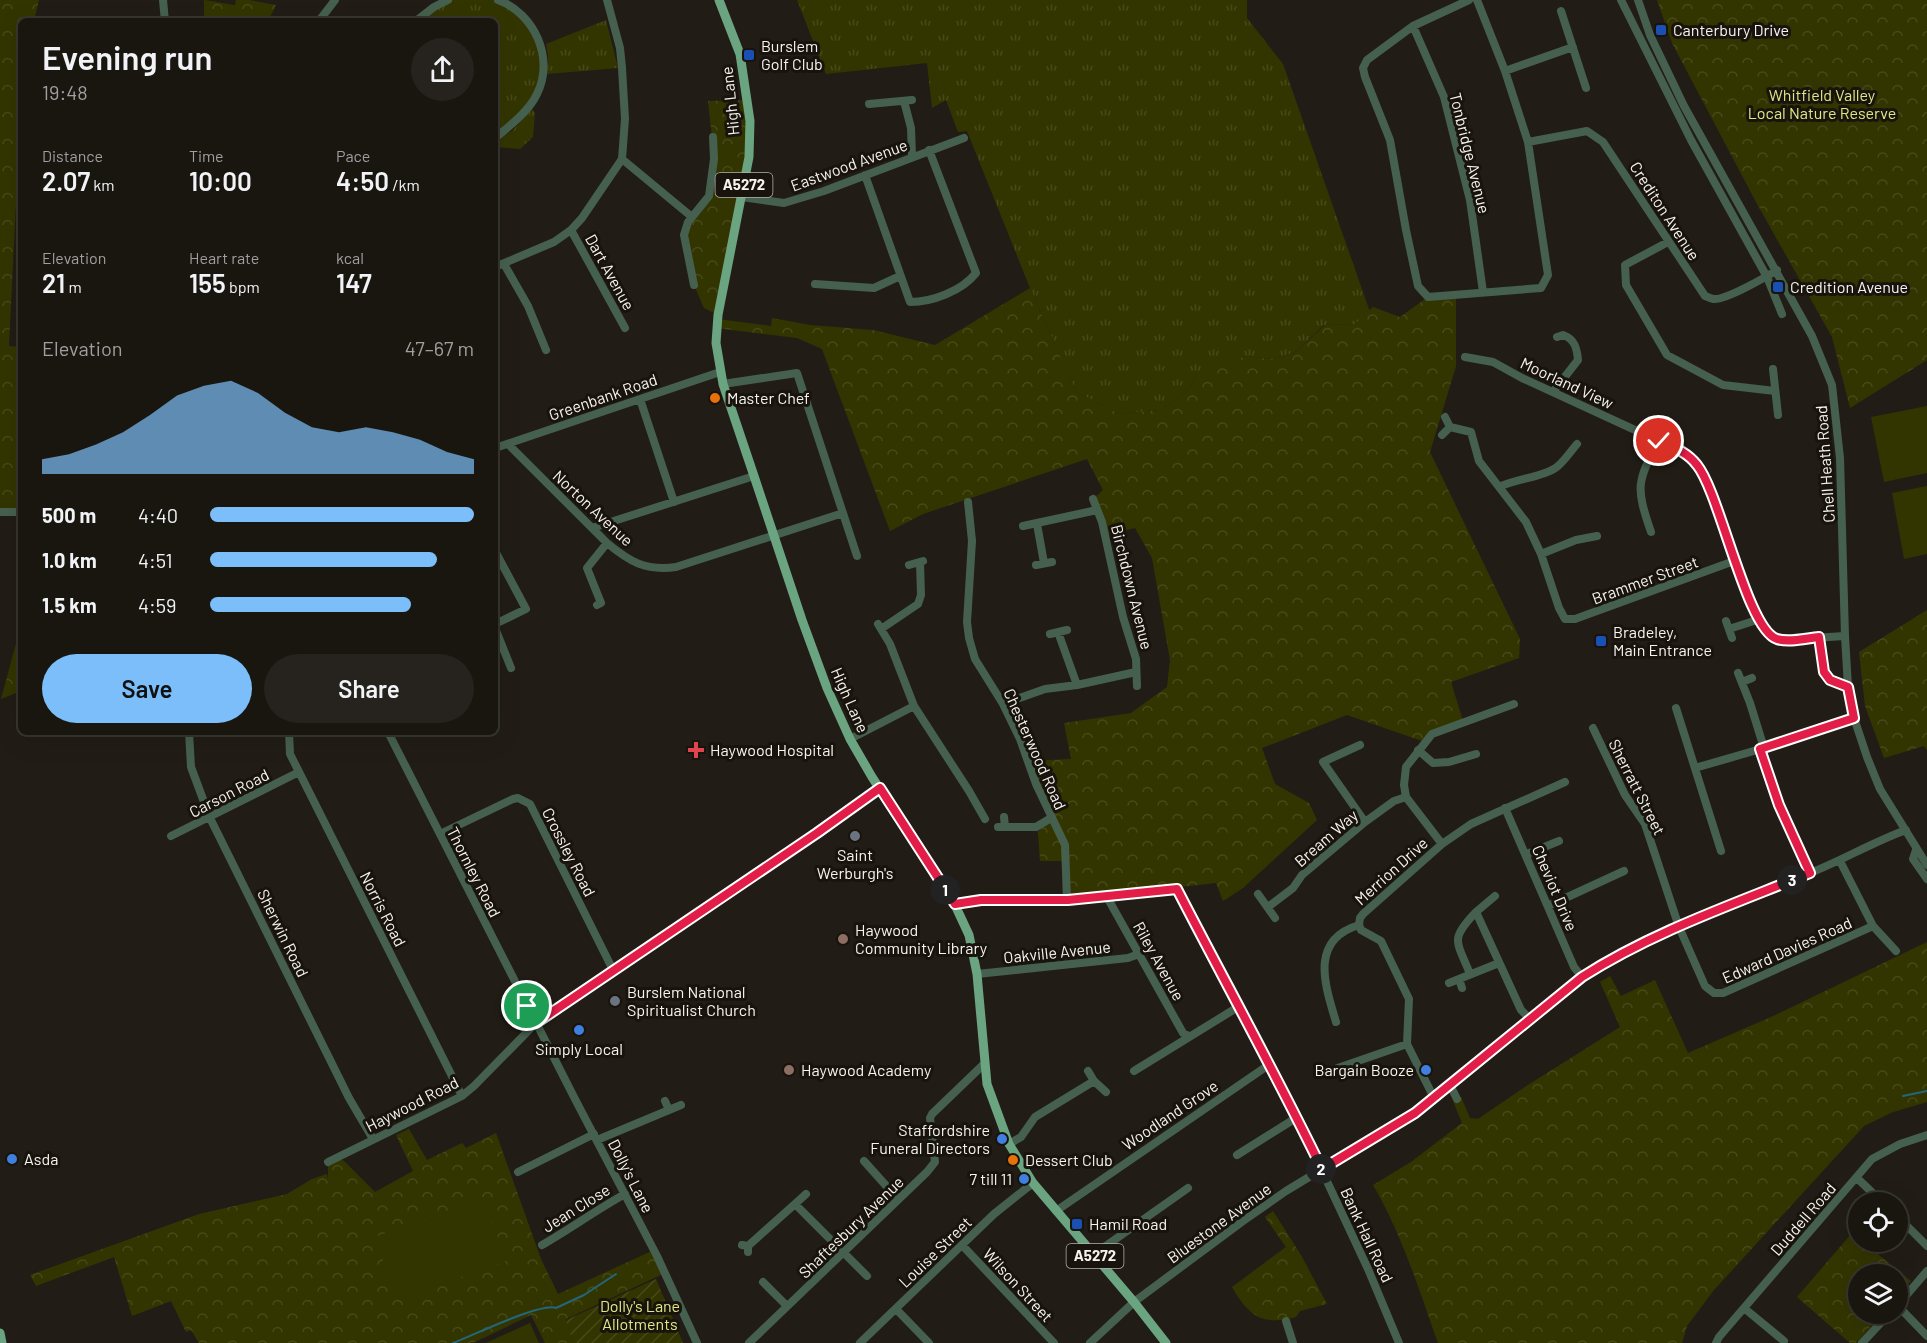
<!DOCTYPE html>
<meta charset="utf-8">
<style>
:root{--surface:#191610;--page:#26231e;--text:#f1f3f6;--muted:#9f9f9f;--line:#373530;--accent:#7cbef9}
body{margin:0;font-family:Barlow,sans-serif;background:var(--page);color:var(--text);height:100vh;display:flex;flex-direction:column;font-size:22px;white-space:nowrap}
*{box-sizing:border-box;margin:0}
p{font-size:20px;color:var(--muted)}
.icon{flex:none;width:33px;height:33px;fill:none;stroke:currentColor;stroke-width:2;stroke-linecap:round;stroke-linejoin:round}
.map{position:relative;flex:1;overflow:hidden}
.drawer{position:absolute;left:18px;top:18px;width:480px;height:717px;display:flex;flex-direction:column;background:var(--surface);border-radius:9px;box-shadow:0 6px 24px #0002,0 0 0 2px var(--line)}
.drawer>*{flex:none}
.controls{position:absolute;left:1848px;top:1192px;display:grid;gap:12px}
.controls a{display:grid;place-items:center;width:60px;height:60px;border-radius:50%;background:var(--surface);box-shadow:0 6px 24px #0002,0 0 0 2px var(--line);font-size:30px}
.pin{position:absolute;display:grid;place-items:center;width:51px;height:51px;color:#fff;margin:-26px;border:3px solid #fff;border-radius:50%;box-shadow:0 2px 6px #0007}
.km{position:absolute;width:30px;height:30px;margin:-15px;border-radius:50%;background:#222;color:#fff;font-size:16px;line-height:30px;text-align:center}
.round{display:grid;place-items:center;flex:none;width:63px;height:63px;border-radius:32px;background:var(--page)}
.head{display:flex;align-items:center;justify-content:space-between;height:102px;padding:0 24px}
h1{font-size:33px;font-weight:600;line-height:45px}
.stats{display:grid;grid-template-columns:repeat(3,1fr);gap:9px;height:102px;padding:6px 24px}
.stats div{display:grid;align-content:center}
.stats b{font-size:26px;font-weight:600}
.stats small{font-size:16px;font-weight:400}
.stats p{font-size:16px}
.chart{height:168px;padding:12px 24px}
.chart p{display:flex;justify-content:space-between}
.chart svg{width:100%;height:108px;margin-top:6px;fill:var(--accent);opacity:.7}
.action{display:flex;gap:12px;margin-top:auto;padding:12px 24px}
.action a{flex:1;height:69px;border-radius:36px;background:var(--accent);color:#111;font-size:24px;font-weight:600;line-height:69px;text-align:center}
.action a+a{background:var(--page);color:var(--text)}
ul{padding:0 24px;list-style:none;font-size:20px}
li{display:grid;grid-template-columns:96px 72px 1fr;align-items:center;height:45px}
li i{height:15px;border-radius:8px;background:var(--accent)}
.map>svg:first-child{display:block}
.grass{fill:url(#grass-tufts)}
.park{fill:url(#park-crowns)}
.garden{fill:url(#garden-furrows)}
.pitch{fill:#333500}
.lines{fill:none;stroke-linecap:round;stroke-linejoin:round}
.stream{stroke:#23667e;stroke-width:2}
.minor{stroke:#46604f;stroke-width:8}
.major{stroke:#6ba480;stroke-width:9}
.route-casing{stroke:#fff;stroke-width:12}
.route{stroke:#e11d48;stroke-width:8}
.transit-dot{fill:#1a4fb4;stroke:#18140d;stroke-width:2}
.food-dot{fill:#e8710a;stroke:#18140d;stroke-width:2}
.health-dot{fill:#e0444e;stroke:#18140d;stroke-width:2}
.worship-dot{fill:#6b7280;stroke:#18140d;stroke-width:2}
.education-dot{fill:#8d6e63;stroke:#18140d;stroke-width:2}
.shop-dot{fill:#3f7fe0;stroke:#18140d;stroke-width:2}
.labels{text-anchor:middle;stroke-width:6;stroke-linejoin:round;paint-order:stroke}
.shield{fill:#18140d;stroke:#b4b1ac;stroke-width:1.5}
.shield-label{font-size:15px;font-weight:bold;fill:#f7f4f0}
.poi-label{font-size:16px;fill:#f7f4f0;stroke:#18140d;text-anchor:start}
.park-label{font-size:16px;fill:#e0e884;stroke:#18140d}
.street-label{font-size:16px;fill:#f7f4f0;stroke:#18140d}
</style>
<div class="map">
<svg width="1927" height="1343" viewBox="0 0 1927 1343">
<defs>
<pattern id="grass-tufts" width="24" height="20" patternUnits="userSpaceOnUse" patternTransform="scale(1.5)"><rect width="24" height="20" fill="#333500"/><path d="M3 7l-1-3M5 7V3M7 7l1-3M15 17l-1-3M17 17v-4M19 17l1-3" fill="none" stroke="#474919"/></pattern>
<pattern id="park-crowns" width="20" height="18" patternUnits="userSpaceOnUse" patternTransform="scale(1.5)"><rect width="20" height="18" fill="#333500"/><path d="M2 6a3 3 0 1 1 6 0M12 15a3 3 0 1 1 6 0" fill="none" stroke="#474919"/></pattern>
<pattern id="garden-furrows" width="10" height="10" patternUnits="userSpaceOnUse" patternTransform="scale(1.5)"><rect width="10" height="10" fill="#333500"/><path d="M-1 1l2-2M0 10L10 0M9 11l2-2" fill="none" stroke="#474919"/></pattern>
</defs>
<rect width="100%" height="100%" fill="#211d16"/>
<path class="grass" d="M449,0H498L527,20L543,58L536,96L495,137V21H416Z
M797,0H1247V18L1283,64L1370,312L1355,324L1324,325L1294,353L1270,359L1246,356L1197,375L1189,389L1161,410L1120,414L1076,392L1030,288L967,131L958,132L946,100L932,108L927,63L826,74Z
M606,20L618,68L547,74L548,56L546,44Z
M532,109L535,113L533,137L520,149L495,147V142L513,130Z"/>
<path class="park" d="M0,0H39L34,21H21V181L16,203L9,346L21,347V512H0Z
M204,0L235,5L236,0H249L276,5L268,21H204Z
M1657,0H1927V360L1850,408L1832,337L1756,202L1672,43Z
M748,100L749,157L718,315L704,308L694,285L684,235L709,196L713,147L708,101Z
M1030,288L1076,392L1120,414L1161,410L1189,389L1197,375L1217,366L1246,356L1270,359L1294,353L1325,325L1355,324L1373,307L1400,317L1428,297L1456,295V366L1430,452L1520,639L1519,658L1451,682L1463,721L1425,742L1347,715L1262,748L1275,784L1309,803L1317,820L1243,888L1223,901L1216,883L1067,900L1066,861H1040L1038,832L1051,818L1028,761L1071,759L1064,723L1131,713L1167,687L1170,660L1152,558L1135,528L1105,535L1093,499L1103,490L1087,459L923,514L890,531L822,349L797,338L716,328L717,319L771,326L772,318L810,325L873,330L935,345Z
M1927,610V750L1924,746L1884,758L1865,706L1859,652Z
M21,625V691L1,699Z
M1927,942V1102L1893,1112L1864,1126L1714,1290L1687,1326L1682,1343H1438C1419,1290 1402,1234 1373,1185L1411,1162L1462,1123L1453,1101L1461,1097L1470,1118L1478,1119L1528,1085L1620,1027L1600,982L1610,976L1621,996L1655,980L1688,1053L1771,1017Z
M409,1129L427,1160L462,1143L466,1148L496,1133L541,1259L558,1294L654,1250L665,1273L566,1319L573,1343H545L531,1315L473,1343H199L191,1330L186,1332L171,1301L132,1316L114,1257L36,1286L30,1275L199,1214L287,1194L312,1179L327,1174L328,1180V1162L337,1158L344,1161L375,1192L413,1171L396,1135Z
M1273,1211L1301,1255L1327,1304L1300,1311L1296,1317C1262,1326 1249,1316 1232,1287L1286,1247L1265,1217Z
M1852,1233L1858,1238V1242H1863L1911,1281L1898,1296V1275H1858V1314H1882L1856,1343H1850L1797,1297Z"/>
<path class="garden" d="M656,1279L683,1343H573L566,1320Z"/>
<path class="pitch" d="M1927,406V473L1884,482L1871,417Z
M1927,486V554L1904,559L1892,493Z
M484,1199L506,1261L397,1300L375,1237Z
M530,1323L539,1343H486Z"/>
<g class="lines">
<path class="stream" d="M1903,1096L1927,1091
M453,1343C472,1336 541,1302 556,1308L584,1295L616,1274"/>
<path class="minor" d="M163,0L165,21
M1469,0L1413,26L1367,60L1363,68L1365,77L1390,140L1406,230L1418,286L1428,297L1541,288L1548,275L1528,142L1505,71L1477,0
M1621,0L1691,140L1767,277L1782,314
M1638,0L1650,35L1684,106L1812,336L1832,385L1840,458L1845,636L1848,687L1854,718L1867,757L1880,789L1927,865
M1561,11L1586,88
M319,21L335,0
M416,21L434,7L448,0
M1413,26L1444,97L1470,200L1483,292
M1505,71L1573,47
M904,101L911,128L912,156
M869,104L912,100
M495,138C510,126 529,111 537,94C555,58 534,13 498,0
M1528,142L1587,131L1603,142L1705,296C1708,297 1712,299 1714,299C1726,300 1766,277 1777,270
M622,159L692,217
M865,175L910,302C932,302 962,291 976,273L929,150
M742,197L784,203L824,191L964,138
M571,230L625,328
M1668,242L1625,265L1626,285L1667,355L1723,385L1775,391
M504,264L528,306L546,350
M495,267L554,242L571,230L582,218L622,159L625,119L622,68L620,48L607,0
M815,284L874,288L900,276
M694,285L684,235L688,222L709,196L714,159L713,137
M1465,357L1493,362L1522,378L1685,453L1697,465L1708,483L1734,561L1760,619L1770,636L1779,640L1845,636
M1773,369L1778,415
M723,384L797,373L857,556
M1553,392L1578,360C1577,349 1575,339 1563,335L1557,337
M640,399L674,502
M1445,417L1450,427
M1450,427L1471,432L1479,461L1526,522L1541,554L1559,608L1565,619H1575L1734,561
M1442,435L1450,427
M508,444L607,543C630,562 645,571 676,567L843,513
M495,448L720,372
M1499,487C1515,479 1548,476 1558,466C1565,460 1571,451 1577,444
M1093,499L1102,522L1123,617L1136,659L1137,686
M968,502L972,541L967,622L969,638L975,659L1003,704L1020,739L1036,784L1065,845L1067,900
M0,512H21
M1037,524L1044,563
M1023,526L1097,510
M592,528L754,476
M1651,532C1636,488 1636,482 1659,441
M495,551L526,609L495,624
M1541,554L1576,540L1597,536
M909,565L923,561
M1036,565L1052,562
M597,605L601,603L587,568L607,543
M1726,621L1732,638
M495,628L511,668
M881,629L918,604L921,595L920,562
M1729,629L1760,619
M1058,632L1077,685
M1050,634L1067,630
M1819,637L1824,672L1830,680L1848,687
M1738,673L1750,703L1764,748
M1742,682L1752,678
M1003,704L1045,689L1077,685L1136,672
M914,706L969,791L985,819
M1676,708L1721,851
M1593,728L1625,795L1645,824L1679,927L1705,986L1714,993H1723L1873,926L1840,861
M189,732L191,767L210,818L349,1098L373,1139
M289,732L290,754L462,1096
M388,732L576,1101L657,1256L697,1343
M850,739L914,706L890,644L878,624
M1360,745L1323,762L1365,822
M1760,749L1779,805L1810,873
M1418,750L1433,763L1449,762L1476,754
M1695,768L1764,748L1854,718
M1505,808L1574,967L1582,977
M1004,817L1005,827
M998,827H1036L1051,818
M440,834L513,799L518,798L530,804L613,970
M171,836L299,772
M1442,844L1406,797L1404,785L1406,767L1432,734L1514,704
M1916,850L1913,859L1927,879
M1527,854L1559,841
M1258,894L1275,918
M1107,897L1183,1033L1189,1036
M955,905L981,900H1067L1177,889L1238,1007L1270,1064L1317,1160L1368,1269L1399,1343
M1548,906L1624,871
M1268,907L1293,888L1302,875L1365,822L1394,801L1406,797
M1476,912L1495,896
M1359,925L1360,918L1363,914L1442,844L1471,824L1565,782
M1359,925L1361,930L1381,941L1409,999L1407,1044L1434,1098
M1873,926L1896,951
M977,974L1128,958L1139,954
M1470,974C1457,941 1449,940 1476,912L1521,1010L1531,1020
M1459,979L1462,988
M1449,983L1499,963
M1336,1022C1325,985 1309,940 1359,925
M1332,1070L1407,1044
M1134,1071L1238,1007
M1094,1081L1106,1092
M1450,1085L1457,1099
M665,1101L669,1110
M597,1140L681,1105
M1009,1144L1021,1137L1035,1117L1094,1081L1088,1071
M1237,1155L1296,1118
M864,1161L898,1199
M328,1162L462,1096L474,1086L536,1023L817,833L880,788
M518,1172L594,1134
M1857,1178L1883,1203
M795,1204L806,1194
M1056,1211L1270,1064
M1898,1217L1927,1246
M542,1245C570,1229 596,1210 625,1194
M742,1245L748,1246V1252
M962,1245L1054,1343
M748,1246L795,1204L867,1276
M1093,1255L1188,1188
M763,1282L787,1306
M1898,1305L1927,1271
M1898,1306L1927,1336
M1744,1308L1784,1341
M896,1309L929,1343
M1286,1321L1293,1343
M749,1343L927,1172L935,1162L930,1118L932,1114L984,1064
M860,1343L994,1214L1033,1183
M1090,1343L1134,1302L1243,1221L1286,1191L1415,1113L1582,977C1653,933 1733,905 1810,873C1843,860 1873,842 1906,830
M1716,1343L1719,1337L1872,1159L1900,1144L1927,1135
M1862,1343L1889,1314"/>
<path class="major" d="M719,0L740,54L750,121L749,157L718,315L716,343L723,384L754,476L802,620L827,688L850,739L872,777L955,905L969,935L977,974L987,1084L1009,1144L1033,1183L1134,1302L1166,1343
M0,1333L2,1343"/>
</g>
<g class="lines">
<g class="route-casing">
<path id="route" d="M527,1006L536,1023L817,833L880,788L955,904L981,900H1068L1177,889C1225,982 1276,1074 1322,1169L1415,1113L1582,977C1652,932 1734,904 1810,873L1779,805L1760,749L1854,718L1848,687L1830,680L1824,672L1819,637C1807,638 1789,643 1777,639C1747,630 1720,493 1697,465C1687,452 1673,447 1659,441"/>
</g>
<use href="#route" class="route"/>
</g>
<g class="transit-dot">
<rect x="1655" y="24" width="12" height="12" rx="3"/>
<rect x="743" y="49" width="12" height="12" rx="3"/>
<rect x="1772" y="281" width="12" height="12" rx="3"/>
<rect x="1595" y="635" width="12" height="12" rx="3"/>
<rect x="1071" y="1218" width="12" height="12" rx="3"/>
</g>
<g class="food-dot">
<circle cx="715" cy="398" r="6"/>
<circle cx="1013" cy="1160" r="6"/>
</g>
<path class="health-dot" d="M693 741h6v6h6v6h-6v6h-6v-6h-6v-6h6z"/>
<g class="worship-dot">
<circle cx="855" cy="836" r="6"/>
<circle cx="615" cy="1001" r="6"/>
</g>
<g class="education-dot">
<circle cx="843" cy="939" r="6"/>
<circle cx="789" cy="1070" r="6"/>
</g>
<g class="shop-dot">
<circle cx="579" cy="1030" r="6"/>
<circle cx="1426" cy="1070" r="6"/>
<circle cx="1002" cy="1139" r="6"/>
<circle cx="12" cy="1159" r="6"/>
<circle cx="1024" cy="1179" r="6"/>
</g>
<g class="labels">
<g class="shield">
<rect x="715.5" y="173" width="57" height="24" rx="4.5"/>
<rect x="1066.5" y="1244" width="57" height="24" rx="4.5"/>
</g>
<g class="shield-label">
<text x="744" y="190">A5272</text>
<text x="1095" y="1261">A5272</text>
</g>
<g class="poi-label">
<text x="1673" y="36">Canterbury Drive</text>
<text x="761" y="52">Burslem<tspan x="761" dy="18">Golf Club</tspan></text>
<text x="1790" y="293">Credition Avenue</text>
<text x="727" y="404">Master Chef</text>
<text x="1613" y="638">Bradeley,<tspan x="1613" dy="18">Main Entrance</tspan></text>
<text x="710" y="756">Haywood Hospital</text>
<text x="855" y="861" text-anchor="middle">Saint<tspan x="855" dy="18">Werburgh's</tspan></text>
<text x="855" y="936">Haywood<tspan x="855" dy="18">Community Library</tspan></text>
<text x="627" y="998">Burslem National<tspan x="627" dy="18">Spiritualist Church</tspan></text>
<text x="579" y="1055" text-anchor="middle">Simply Local</text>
<text x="801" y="1076">Haywood Academy</text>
<text x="1414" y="1076" text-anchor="end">Bargain Booze</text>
<text x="990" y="1136" text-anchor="end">Staffordshire<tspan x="990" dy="18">Funeral Directors</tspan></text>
<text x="24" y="1165">Asda</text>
<text x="1025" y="1166">Dessert Club</text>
<text x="1012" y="1185" text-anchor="end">7 till 11</text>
<text x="1089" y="1230">Hamil Road</text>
</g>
<g class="park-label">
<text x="1822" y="101">Whitfield Valley<tspan x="1822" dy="18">Local Nature Reserve</tspan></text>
<text x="640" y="1312">Dolly's Lane<tspan x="640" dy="18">Allotments</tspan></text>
</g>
<g class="street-label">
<text transform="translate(730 101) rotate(-96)" y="6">High Lane</text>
<text transform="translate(1470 153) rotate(76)" y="6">Tonbridge Avenue</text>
<text transform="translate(849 165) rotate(-20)" y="6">Eastwood Avenue</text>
<text transform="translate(1665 211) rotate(57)" y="6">Crediton Avenue</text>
<text transform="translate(610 272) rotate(61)" y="6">Dart Avenue</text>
<text transform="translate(1567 383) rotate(25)" y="6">Moorland View</text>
<text transform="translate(603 397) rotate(-19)" y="6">Greenbank Road</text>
<text transform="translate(1825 464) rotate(-94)" y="6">Chell Heath Road</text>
<text transform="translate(593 508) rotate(43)" y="6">Norton Avenue</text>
<text transform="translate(1645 580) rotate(-20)" y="6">Brammer Street</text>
<text transform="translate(1132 587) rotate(76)" y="6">Birchdown Avenue</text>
<text transform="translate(850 700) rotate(66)" y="6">High Lane</text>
<text transform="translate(1035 749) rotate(66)" y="6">Chesterwood Road</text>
<text transform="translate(1637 787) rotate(63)" y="6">Sherratt Street</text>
<text transform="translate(229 793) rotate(-27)" y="6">Carson Road</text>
<text transform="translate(1326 838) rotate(-41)" y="6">Bream Way</text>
<text transform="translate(569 852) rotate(63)" y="6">Crossley Road</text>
<text transform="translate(1391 871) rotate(-42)" y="6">Merrion Drive</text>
<text transform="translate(474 872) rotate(63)" y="6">Thornley Road</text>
<text transform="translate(1555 888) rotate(67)" y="6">Cheviot Drive</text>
<text transform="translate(383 909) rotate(63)" y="6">Norris Road</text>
<text transform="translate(283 933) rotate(64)" y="6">Sherwin Road</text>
<text transform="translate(1787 950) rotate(-24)" y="6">Edward Davies Road</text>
<text transform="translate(1057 952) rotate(-6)" y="6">Oakville Avenue</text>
<text transform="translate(1159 961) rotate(61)" y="6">Riley Avenue</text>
<text transform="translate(412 1104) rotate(-27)" y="6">Haywood Road</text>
<text transform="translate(1170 1115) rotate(-34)" y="6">Woodland Grove</text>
<text transform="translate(631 1176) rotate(63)" y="6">Dolly's Lane</text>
<text transform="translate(576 1208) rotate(-32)" y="6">Jean Close</text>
<text transform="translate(1803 1219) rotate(-49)" y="6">Duddell Road</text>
<text transform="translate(1219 1223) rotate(-36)" y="6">Bluestone Avenue</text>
<text transform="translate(851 1227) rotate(-44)" y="6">Shaftesbury Avenue</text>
<text transform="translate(1367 1235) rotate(65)" y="6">Bank Hall Road</text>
<text transform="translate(935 1252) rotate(-44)" y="6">Louise Street</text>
<text transform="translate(1018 1285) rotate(47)" y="6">Wilson Street</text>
</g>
</g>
</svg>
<div class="controls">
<a><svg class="icon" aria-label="locate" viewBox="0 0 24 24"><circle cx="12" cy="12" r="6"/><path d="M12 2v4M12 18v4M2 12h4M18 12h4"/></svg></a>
<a><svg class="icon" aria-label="layers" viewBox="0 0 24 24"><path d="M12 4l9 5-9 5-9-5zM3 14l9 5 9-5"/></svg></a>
</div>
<div class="pin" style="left:527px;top:1006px;background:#1e9e55"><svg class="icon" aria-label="arrive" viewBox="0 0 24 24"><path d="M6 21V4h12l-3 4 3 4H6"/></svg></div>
<div class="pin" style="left:1659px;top:441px;background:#d93025"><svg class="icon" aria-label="check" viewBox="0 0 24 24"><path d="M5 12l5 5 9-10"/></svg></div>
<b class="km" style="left:945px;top:890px">1</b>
<b class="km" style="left:1321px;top:1169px">2</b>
<b class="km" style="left:1792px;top:880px">3</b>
<section class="drawer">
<div class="head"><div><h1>Evening run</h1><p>19:48</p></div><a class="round"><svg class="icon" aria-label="share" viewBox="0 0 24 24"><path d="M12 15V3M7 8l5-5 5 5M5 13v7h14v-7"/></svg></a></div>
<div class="stats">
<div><p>Distance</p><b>2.07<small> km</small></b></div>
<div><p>Time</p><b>10:00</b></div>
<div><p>Pace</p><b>4:50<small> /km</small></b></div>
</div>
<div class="stats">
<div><p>Elevation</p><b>21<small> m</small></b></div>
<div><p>Heart rate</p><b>155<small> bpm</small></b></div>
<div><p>kcal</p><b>147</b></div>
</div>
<div class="chart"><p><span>Elevation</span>47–67 m</p>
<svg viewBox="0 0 160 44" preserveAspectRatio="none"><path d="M0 44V38L10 36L20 32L30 27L40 20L50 12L60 8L70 6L80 11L90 19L100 25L110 27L120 25L130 27L140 30L150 35L160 38V44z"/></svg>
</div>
<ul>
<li><b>500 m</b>4:40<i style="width:100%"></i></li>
<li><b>1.0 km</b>4:51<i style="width:86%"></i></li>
<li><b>1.5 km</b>4:59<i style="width:76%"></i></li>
</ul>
<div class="action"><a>Save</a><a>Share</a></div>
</section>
</div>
